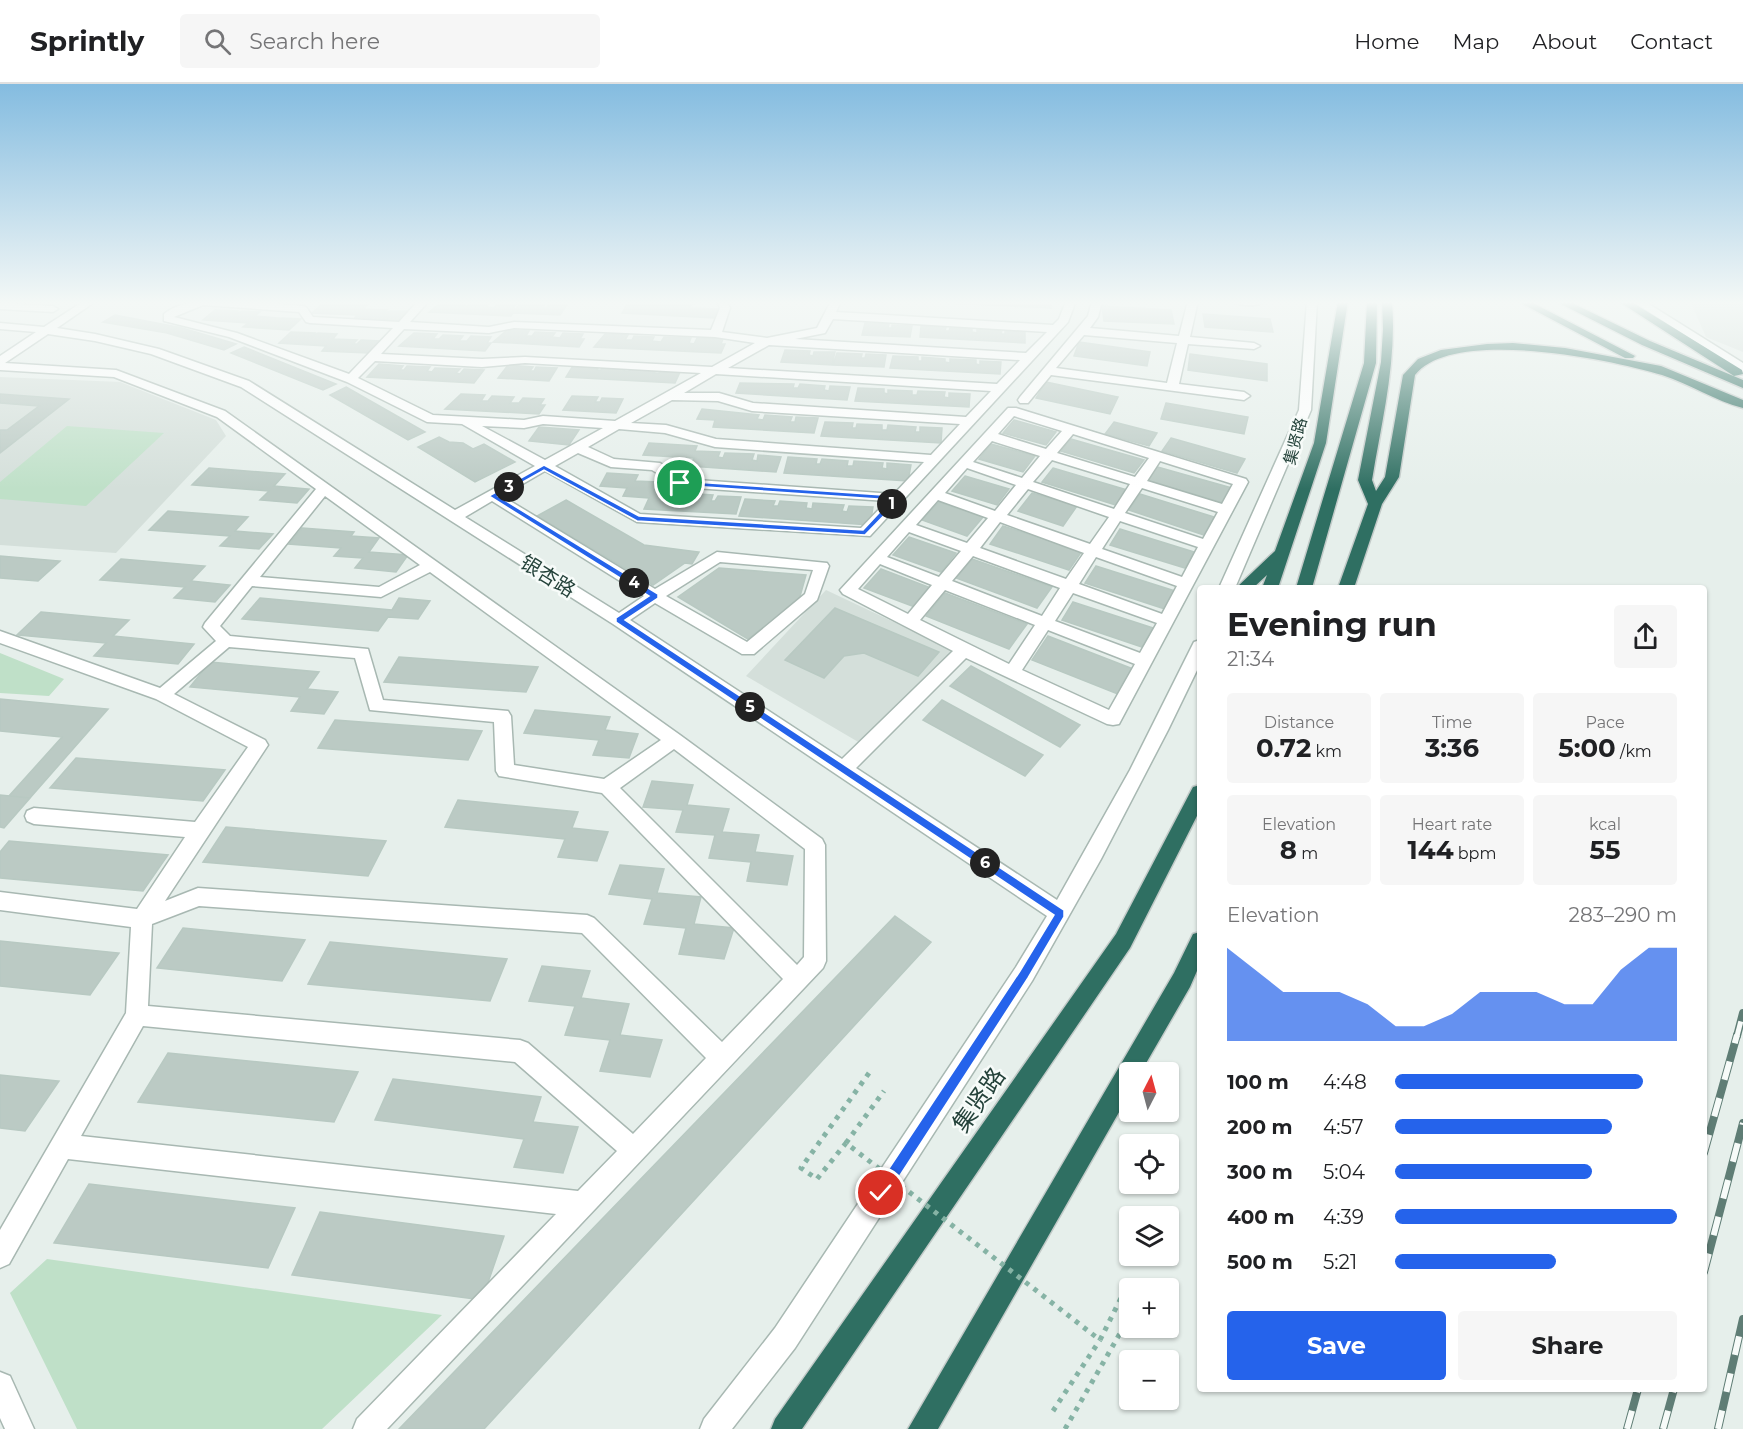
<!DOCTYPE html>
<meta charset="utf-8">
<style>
:root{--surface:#fff;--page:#f6f6f6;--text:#202124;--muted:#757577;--line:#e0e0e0;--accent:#2563eb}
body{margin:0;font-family:Montserrat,"Noto Sans SC",sans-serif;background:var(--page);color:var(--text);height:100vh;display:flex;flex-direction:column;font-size:22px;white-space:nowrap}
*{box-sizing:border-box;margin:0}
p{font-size:20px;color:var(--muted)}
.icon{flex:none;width:33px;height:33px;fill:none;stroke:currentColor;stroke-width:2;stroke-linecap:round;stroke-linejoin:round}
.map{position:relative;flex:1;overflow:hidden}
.details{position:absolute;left:1197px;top:501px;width:510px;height:807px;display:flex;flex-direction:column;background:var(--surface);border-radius:6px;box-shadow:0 2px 4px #0004}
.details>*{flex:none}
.needle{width:39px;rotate:6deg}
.tools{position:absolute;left:1119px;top:978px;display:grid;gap:12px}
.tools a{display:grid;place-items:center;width:60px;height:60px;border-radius:6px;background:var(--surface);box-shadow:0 2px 4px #0004;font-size:30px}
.pin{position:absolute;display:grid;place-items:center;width:51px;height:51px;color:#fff;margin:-26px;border:3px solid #fff;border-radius:50%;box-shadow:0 2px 6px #0007}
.km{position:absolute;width:30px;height:30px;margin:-15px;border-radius:50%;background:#222;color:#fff;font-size:16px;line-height:30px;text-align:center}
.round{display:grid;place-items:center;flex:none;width:63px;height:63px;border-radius:6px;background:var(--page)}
.overview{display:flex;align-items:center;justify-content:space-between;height:102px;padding:0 30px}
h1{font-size:33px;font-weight:700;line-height:45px}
.stats{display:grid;grid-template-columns:repeat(3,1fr);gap:9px;height:102px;padding:6px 30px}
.stats div{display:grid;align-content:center;border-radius:6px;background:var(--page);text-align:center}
.stats b{font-size:26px;font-weight:700}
.stats small{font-size:16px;font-weight:400}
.stats p{font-size:16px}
.chart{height:168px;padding:12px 30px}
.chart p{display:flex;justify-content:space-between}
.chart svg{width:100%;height:108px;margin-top:6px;fill:var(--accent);opacity:.7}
.action{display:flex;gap:12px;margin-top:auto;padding:12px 30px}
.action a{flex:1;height:69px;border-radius:6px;background:var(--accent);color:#fff;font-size:24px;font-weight:700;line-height:69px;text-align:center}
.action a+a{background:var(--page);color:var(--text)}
ul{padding:0 30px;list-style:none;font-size:20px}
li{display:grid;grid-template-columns:96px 72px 1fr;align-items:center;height:45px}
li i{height:15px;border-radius:8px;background:var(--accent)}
header{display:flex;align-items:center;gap:36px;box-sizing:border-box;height:84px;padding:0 30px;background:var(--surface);border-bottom:2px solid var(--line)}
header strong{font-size:28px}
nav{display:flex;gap:33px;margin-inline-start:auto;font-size:21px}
.search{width:420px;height:54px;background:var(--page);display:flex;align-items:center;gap:15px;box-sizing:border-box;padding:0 21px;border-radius:6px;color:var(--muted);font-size:22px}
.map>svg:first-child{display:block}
.built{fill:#d4dfda}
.green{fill:#bfe0c8}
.building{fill:#bbcac4;stroke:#b8c9c2;stroke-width:1.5}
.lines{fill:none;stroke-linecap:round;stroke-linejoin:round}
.minor-casing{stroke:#a8b8b2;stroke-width:3}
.highway-casing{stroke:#c2cac8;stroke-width:3}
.path{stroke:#86b3a5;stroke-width:5;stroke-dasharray:4.5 6;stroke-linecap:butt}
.minor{fill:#fff;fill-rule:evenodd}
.highway{fill:#2f6f62;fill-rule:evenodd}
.rail-far1-casing{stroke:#5f7d75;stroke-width:8}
.rail-casing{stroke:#5f7d75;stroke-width:8}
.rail-far1{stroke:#f7fbf9;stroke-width:5;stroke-dasharray:15;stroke-linecap:butt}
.rail{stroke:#f7fbf9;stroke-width:6;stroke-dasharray:19;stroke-linecap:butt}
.path-bridge{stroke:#86b3a5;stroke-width:5;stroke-dasharray:4.5 6;stroke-linecap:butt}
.route{fill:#2563eb;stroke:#fff;stroke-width:1.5}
.labels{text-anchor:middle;stroke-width:5;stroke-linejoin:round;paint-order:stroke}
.far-street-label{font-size:16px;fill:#24423a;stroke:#f7fbf9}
.street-label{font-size:20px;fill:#24423a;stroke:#f7fbf9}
.near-street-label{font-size:24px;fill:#24423a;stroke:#f7fbf9}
</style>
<header>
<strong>Sprintly</strong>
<div class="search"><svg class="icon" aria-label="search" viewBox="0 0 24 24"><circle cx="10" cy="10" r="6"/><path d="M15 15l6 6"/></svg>Search here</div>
<nav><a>Home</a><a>Map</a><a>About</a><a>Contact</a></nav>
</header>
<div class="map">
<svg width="1743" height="1345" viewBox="0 0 1743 1345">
<rect width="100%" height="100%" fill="#e6efeb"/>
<path class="built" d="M1690,217H1743V268L1706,253Z
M0,293L120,298L216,336L226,352L116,469L0,461Z
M826,506L953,566L860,659L746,592Z"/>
<path class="green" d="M67,342L164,349L86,422L0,415V398Z
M0,569L64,595L49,612L0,609Z
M47,1175L442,1231L322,1345H77L10,1209Z"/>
<path class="building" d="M443,217L464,218L461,222H467L470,218L490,219L486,223L494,224L497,219L516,220L513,225H516L521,219L545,220L543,224H547L549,220L567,221L560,231L513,229L511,232L429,228Z
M629,217L692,219L690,224L718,225L714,234L622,229Z
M930,217H1051V224L929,218Z
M323,219L346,220L342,223L349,220L367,221L363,225L387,226L383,230L390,227H408L399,238L353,236L357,231L312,229Z
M1102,222L1171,226L1174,240L1104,237Z
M215,226L238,227L234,231L242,227L260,228L255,232L279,234L274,237L282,234L301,235L289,246L243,243L248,239L203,236Z
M1203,230L1270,235L1273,248L1205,243Z
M115,231L178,243L167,249L103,238Z
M865,239L889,240L888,244H892V241L912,242L910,253L862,251Z
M921,242L946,243L945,247H949L950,244L972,245V248L977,249V245L1002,246L1001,250H1005V247L1025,248V259L920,253Z
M179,243L236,260L224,266L167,249Z
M507,246L529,247L526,252H532L535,248L555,249L552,253L560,254L563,249L583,250L580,255H584L579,263L493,258Z
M291,248L315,249L311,253L318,249L337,250L333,255L357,256L353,260H357L361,256L380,257L369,269L322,267L326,262L279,259Z
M414,249L437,250L433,255H439L443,251L463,252L459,257H467L471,252L491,253L487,259H491L485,267L399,262Z
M605,250L628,251L625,256H632L634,252L654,253L652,257L661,258L664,253L691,254L689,259L694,260L697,254L723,255L721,260H725L721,269L594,263Z
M1079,258L1150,268L1147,282L1074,272Z
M244,263L336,300L323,306L231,269Z
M785,266L810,267L809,271L813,272L814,268H835L832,281L781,278Z
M837,269L862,270L861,274H865L866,270L886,271L884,283L833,281Z
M1190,270L1267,280V297L1188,286Z
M893,272L918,273V277H922V273L945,275V278L950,279V275L976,276V280L980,281V277L1001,278L1000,290L890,284Z
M379,280L403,282L400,286H404L407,282L430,283L427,287L432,288L435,284L460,285L456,289L460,290L464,285L484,286L474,299L367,293Z
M574,280L599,282L597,286H601L603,282L626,283L624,287H629L631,283L657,285L654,289H659L661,285L681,286L675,299L566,293Z
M508,281L533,283L530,287H534L536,283L557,284L549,297L498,294Z
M1046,298L1118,313L1110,330L1036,314Z
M740,299L794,300L793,304H798L800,300L825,302L824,306L829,307L830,302L850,303L847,316L736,309Z
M346,303L425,348L408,356L330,311Z
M858,304L884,305V309L888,310V306L912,307V311H917L918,307L945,308L944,313L949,314V309L970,310L969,323L855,317Z
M0,310L69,315L0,369V346H7L39,322L0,319Z
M461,310L485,311L481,317H488L492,312L514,313L510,319H519L523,314L544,315L540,321H545L539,330L445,325Z
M572,312L598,313L595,318H600L602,314L623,315L616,329L563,326Z
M1166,319L1248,333L1244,350L1161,335Z
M702,325L759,331L757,335L763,336L765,331L792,333L790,338H795L796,333L818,334L814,349L713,343L715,336L697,335Z
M1014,336L1056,348L1046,361L1003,349Z
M825,338L853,339L852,344H856L857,340L882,341V346H887L888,341L916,343L915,348H920V343L942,344L941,359L821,352Z
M1114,338L1157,349L1149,362L1105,350Z
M539,343L579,346L569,361L529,357Z
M439,353L449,358L463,359L473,365L484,360L515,378L475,398L418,363Z
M1171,354L1245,375L1237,389L1162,367Z
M1071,355L1144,376L1134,389L1061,367Z
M649,359L697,362L695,367L720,368L718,373L723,374L725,369L754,370L752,376L757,377L758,371L781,373L776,388L690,382L694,374L643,371Z
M991,360L1035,372L1023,388L979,375Z
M788,373L817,375L816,380H820L822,375L848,377L847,382H853L854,377L883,379L882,384L887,385V379L911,381L908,397L784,389Z
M1154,382L1232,404L1224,419L1146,396Z
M209,384L285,390L274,402L309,405L297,419L260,416L269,407L192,401Z
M1053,384L1127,406L1116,421L1042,398Z
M607,389L638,391L635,397L658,398L654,407L677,409L675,414L681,415L683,409L713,411L711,417H715L718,412L741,413L736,430L644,425L649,414L623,412L627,404L600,402Z
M965,392L1009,405L997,421L952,407Z
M1032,409L1077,422L1063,442L1018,427Z
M1140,410L1214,433L1204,451L1129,426Z
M745,415L775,417L773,422H778L780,417L807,419L806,424L812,425L813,419L844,421L842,427L847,428L849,422L873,423L870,441L739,432Z
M566,416L644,461L699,468L692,480L685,479L653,501L537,432Z
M939,418L983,433L967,452L922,436Z
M168,427L248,433L235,447L273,450L259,465L220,462L230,452L149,446Z
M1003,442L1082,467L1069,486L990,460Z
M302,444L354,448L351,452L379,454L369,468L408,471L396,488L355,484L363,474L334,472L341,464L289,460Z
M1120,445L1194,468L1185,484L1110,461Z
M909,453L956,469L941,488L893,471Z
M0,472L60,477L38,497L0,494Z
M121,475L205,482L191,497L230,501L215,518L174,514L185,503L100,496Z
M972,475L1052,503L1037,524L956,494Z
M1096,482L1175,507L1165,525L1085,499Z
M719,484L806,491L799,516L748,555L678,513Z
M881,485L931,504L915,523L864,504Z
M945,509L1027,540L1009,565L926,532Z
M260,514L392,526L399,514L430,517L418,535L388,533L378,547L242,535Z
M1073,518L1153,544L1142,563L1062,536Z
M835,524L939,568L918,592L864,569L844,572L824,594L785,576Z
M41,528L129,536L113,552L194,560L178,580L94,572L106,559L17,551Z
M1048,552L1133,585L1118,610L1032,576Z
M399,573L538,583L526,608L384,598Z
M210,578L319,588L307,605L338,608L324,630L291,627L300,613L190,603Z
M971,582L1080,641L1060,663L950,602Z
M0,615L108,625L30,714L9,712L62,653L0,647Z
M942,616L1043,671L1025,692L923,636Z
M535,626L610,633L605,646L638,650L629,674L593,671L599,656L524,649Z
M335,636L482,647L468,676L318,664Z
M76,674L225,686L203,717L50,704Z
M652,697L693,701L687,721L729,725L722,748L759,751L755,768L793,772L787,801L747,797L751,778L709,774L715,751L676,748L683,726L643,723Z
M0,711L30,714L4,744L0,743Z
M458,716L578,728L572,744L608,748L597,777L558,773L565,755L445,743Z
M226,743L386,757L368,792L203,778Z
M9,757L168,771L143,807L0,794V768Z
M620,781L664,785L657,809L701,813L694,840L734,844L724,875L679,870L686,844L644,840L652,815L609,810Z
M895,832L931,858L484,1345H399Z
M183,844L305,856L282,897L157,884Z
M0,857L119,869L90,911L0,902Z
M330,858L507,875L490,917L308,900Z
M542,882L590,887L581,914L629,920L620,951L662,956L650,993L600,987L610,956L565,951L575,922L529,917Z
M168,969L358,988L334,1038L138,1018Z
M0,991L59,997L25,1047L0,1044Z
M393,995L541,1013L533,1038L578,1043L563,1089L514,1083L524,1055L375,1036Z
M89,1100L295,1124L268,1184L54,1159Z
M320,1128L504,1152L482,1216L292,1191Z"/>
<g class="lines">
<g class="minor-casing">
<path id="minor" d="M84,217H96L57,244L95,250L159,265L249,297L455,426L535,382L462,340L427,338L347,298L229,253L164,237V230C190,207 267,219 302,222L306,223L313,233L399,238L418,217H429L410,238L489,243L514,238L711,246L720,224L717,217H727L730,224L722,248L767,254L817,244L831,217H841L836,228L1053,241L1059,235L1066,217H1076L1068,238L870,452L637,438L545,387L502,412L655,505L717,468L827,479L829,482L817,516L754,570H742L655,519L630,536L842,675L953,567L843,510L840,506L1008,324H1016L1246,395L1248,398L1119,640L1113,641L1107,640L966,574L856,684L1057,816L1130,686L1194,558L1200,556V580L1168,646L1101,775L1032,897L795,1264L732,1345H700L704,1335L775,1244L1016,883L1047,832L613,540L241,303L151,270L95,257L48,250L5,279L116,286L225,327L680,651L822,755L825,761L826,877L823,884L387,1345H353L357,1335L556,1130L68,1075L9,1180L0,1184V1146L126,929L131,843L0,826V808L137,825L185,753L34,740L27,737L25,732L27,727L34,724L195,738L248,663L156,615L0,559V547L160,604L216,557L203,543L205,539L316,405L217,333L114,293L0,286V272L36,248L0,245V239L44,243ZM203,221L299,228L306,238L310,239L393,244L349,290L237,249L174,233ZM833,235L1047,248L1026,269L795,255L825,249ZM514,244L715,253L755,259L712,283L525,273L482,275L381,270L404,245L489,249ZM769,261L1020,276L997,300L728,284ZM375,277L482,283L525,279L701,289L615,337L543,332L524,336L433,331L358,294ZM716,290L991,307L966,333L753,319L719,309H684ZM672,316L718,317L752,327L960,340L931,371L716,355L666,341L631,339ZM1014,332L1062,347L1046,365L998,350ZM543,340L603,344L545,376L482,342L524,344ZM619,345L665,349L715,363L924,378L894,410L683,395L660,379L614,375L588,363ZM1073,350L1149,374L1135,393L1057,369ZM992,357L1040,372L1022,394L973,378ZM578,369L611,383L652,386L680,403L887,417L861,444L640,430L555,382ZM1052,376L1130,400L1114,425L1033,398ZM1160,377L1233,400L1222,420L1147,397ZM967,384L1016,401L995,427L945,409ZM1142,404L1218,428L1203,455L1125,429ZM1028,405L1109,433L1090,460L1007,431ZM325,412L420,481L379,503L260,493ZM938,416L988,434L967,459L916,441ZM492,417L644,512L619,529L465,433ZM1120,437L1198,463L1182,493L1102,465ZM1000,438L1084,469L1066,495L980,464ZM909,448L961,467L939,493L887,473ZM973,472L1060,504L1042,532L952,497ZM1096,473L1177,502L1162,530L1079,500ZM720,478L813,486L805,510L747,558L666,512ZM880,480L932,501L908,530L858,505ZM430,488L661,656L604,695L514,681L511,632L508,627L383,616L368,565L230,552L220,542L252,502L381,513ZM945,506L1035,541L1009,580L920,536ZM1073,509L1157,539L1140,569L1055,537ZM1048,546L1135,580L1109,626L1022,586ZM229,563L355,574L370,626L494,638L496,687L499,692L602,709L783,895L722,958L594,834L587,831L198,804L165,817L268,661L265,656L174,610ZM674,665L805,765L804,873L797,881L620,704ZM199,822L582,849L706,974L633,1050L528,959L520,956L148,922L152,840ZM143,942L515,978L617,1067L578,1107L81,1052Z
M1092,217H1102L1098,233L1090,244L1179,252L1188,217H1198L1190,253L1254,259L1260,262L1254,265L1188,260L1179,300L1244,308L1250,312L1244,316L1051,291L1028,319H1020L1018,316L1020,313L1088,232ZM1084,251L1177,259L1167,299L1056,284Z
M1233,217H1262L1263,218C1257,223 1239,222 1233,217Z
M1307,217H1317L1311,326L1235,504H1219L1299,326Z
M1632,217H1644L1743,279V288Z
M0,219L53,222L58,225L53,228L0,225Z
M0,1288L10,1292L34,1345H5L0,1334Z"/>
</g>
<g class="highway-casing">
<path id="highway" d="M1338,217H1348L1326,359L1278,504H1262L1267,491L1253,504H1236L1275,467L1314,359Z
M1367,217H1377L1376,279L1312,504H1296L1364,279Z
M1382,217H1392C1397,278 1382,336 1372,396L1376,407L1385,393L1403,291L1418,275L1441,266L1487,260L1513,259L1565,264L1661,282L1743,316V324C1715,317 1690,300 1662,291C1610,275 1452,243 1415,291L1399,393L1382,420L1354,504H1338L1368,420L1358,396L1381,278L1383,245Z
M1517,217H1529L1635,272L1633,274H1625Z
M1555,217H1568L1650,257L1743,296V304L1642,261Z
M1618,217H1630L1742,286L1743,290L1734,292Z
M1200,701V726L1130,864L802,1345H771L775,1335L1116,850L1193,703Z
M1200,848V880L1190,903L1141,988H1130V1009L938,1345H908L1174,889L1193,850Z"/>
</g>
<path class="path" d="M846,1059L884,1007
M1053,1327L1100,1256
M1065,1345L1130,1232"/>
<use href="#minor" class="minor"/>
<use href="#highway" class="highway"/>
<g class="rail-far1-casing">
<path id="rail-far1" d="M1737,952L1743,929"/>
</g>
<g class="rail-casing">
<path id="rail" d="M1704,1069L1737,951
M1704,1188L1743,1039
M1627,1345L1638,1305
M1663,1345L1674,1305
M1718,1345L1743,1235"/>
</g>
<use href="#rail-far1" class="rail-far1"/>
<use href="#rail" class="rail"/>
<path class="path-bridge" d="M869,989L801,1084L817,1095L846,1059L1100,1256L1122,1212L1130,1218"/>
</g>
<linearGradient id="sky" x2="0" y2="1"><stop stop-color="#84bce0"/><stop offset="0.54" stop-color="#f4f8f6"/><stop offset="1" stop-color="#f4f8f6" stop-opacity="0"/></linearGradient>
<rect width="1743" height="405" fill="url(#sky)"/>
<path class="route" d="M544,381L639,432L863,446L891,416L677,401L680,397L897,412L901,414L865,451L637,437L544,386L498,412L658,510V514L625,536L1064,826V833L1028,894L886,1113L881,1115L876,1113L874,1109L876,1104L1020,887L1054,831L616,538V534L649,512L489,412Z"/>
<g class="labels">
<g class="far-street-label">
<text transform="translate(1295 357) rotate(-75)" y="6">集贤路</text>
</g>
<g class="street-label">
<text transform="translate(548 492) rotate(32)" y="7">银杏路</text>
</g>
<g class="near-street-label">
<text transform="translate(979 1016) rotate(-55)" y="8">集贤路</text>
</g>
</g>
</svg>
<div class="tools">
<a><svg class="needle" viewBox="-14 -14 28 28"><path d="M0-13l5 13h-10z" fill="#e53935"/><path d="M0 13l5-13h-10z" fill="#757577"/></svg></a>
<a><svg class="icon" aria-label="locate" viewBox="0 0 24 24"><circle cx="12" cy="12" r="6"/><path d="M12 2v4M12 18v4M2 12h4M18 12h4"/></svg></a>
<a><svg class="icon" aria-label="layers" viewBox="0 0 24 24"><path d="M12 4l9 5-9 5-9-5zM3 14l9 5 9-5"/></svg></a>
<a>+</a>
<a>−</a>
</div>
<div class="pin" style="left:680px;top:399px;background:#1e9e55"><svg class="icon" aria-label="arrive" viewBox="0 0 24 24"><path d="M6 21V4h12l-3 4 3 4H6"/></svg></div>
<div class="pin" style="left:881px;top:1109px;background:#d93025"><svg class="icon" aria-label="check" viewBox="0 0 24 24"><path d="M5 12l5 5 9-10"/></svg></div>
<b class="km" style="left:892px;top:420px">1</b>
<b class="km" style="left:509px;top:403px">3</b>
<b class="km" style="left:634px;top:499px">4</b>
<b class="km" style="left:750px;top:623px">5</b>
<b class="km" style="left:985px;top:779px">6</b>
<section class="details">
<div class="overview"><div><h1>Evening run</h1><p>21:34</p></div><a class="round"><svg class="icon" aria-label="share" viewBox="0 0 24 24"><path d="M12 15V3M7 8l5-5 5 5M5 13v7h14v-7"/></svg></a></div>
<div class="stats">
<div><p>Distance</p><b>0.72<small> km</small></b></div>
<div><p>Time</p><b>3:36</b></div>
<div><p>Pace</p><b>5:00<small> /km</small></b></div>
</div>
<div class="stats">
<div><p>Elevation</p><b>8<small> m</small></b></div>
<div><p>Heart rate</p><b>144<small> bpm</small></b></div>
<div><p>kcal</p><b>55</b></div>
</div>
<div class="chart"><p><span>Elevation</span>283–290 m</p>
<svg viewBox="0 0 160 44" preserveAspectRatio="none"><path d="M0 44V6L10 15L20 24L30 24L40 24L50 29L60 38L70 38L80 33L90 24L100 24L110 24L120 29L130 29L140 15L150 6L160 6V44z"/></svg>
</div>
<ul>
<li><b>100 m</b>4:48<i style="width:88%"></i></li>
<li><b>200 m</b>4:57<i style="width:77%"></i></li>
<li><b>300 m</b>5:04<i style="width:70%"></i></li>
<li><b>400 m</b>4:39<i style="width:100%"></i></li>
<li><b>500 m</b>5:21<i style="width:57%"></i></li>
</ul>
<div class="action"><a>Save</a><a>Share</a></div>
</section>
</div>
